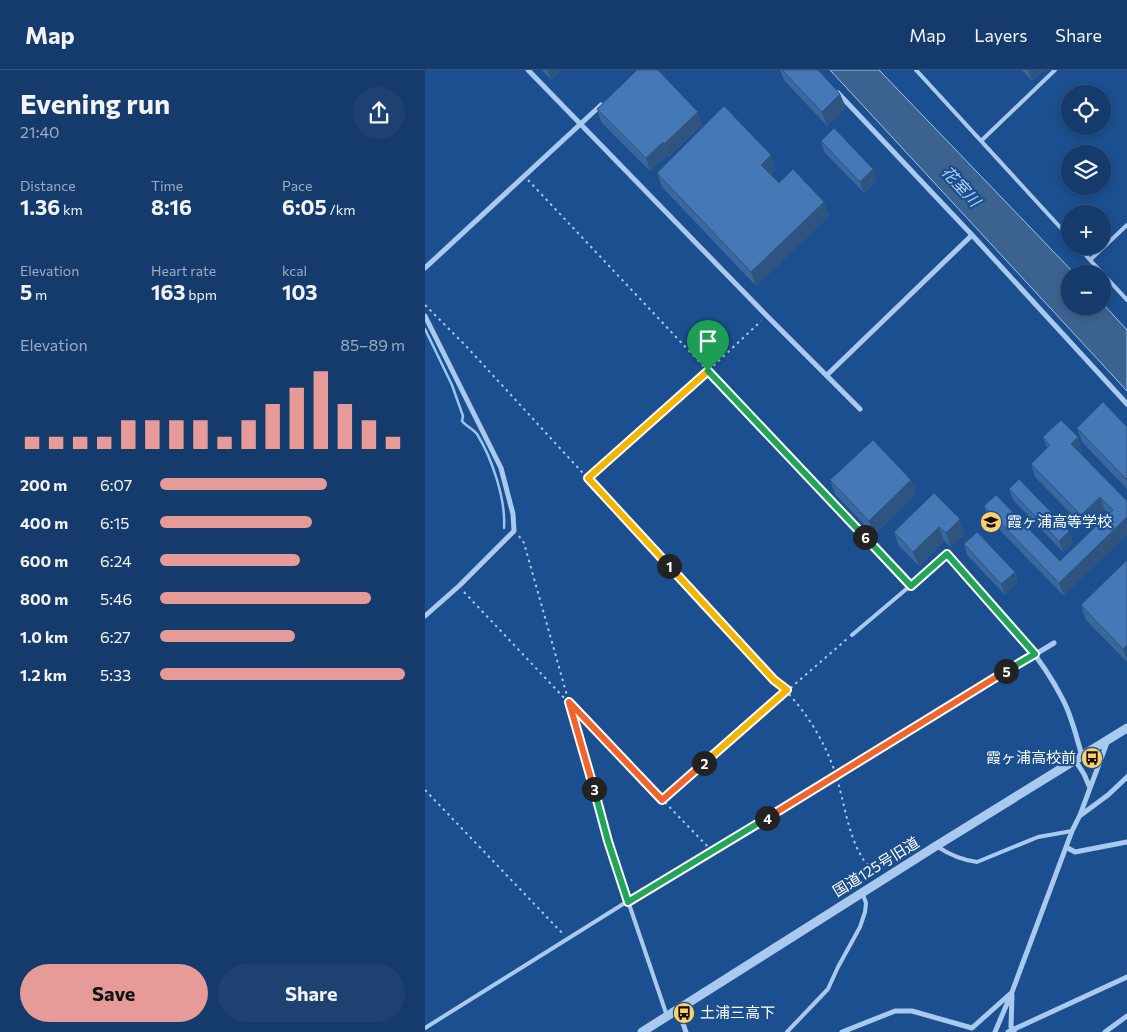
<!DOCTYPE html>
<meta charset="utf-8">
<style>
:root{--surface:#143b6b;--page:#1d4271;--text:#f1f3f6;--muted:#9dadc1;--line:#33557e;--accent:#e69b98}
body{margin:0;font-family:Commissioner,"Noto Sans JP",sans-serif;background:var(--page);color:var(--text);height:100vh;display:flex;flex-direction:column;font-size:19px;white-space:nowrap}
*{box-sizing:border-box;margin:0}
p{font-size:16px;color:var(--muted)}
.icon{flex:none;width:28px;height:28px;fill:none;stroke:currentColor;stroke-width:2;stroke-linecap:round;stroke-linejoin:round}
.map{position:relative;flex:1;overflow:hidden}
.details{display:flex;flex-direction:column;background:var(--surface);width:425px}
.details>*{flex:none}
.tools{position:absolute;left:636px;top:15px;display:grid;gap:10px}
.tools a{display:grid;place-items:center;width:50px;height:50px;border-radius:50%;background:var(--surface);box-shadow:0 2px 8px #0003,0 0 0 1px var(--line);font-size:25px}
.pin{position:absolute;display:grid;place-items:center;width:42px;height:42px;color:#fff;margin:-51px -21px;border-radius:50% 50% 50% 0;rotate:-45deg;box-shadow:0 0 5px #0007}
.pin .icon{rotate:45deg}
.km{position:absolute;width:25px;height:25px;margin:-12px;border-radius:50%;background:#222;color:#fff;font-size:14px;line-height:25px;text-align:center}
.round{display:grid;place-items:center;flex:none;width:52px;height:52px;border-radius:26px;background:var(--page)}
.summary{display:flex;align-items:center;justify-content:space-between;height:85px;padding:0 20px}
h1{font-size:28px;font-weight:700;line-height:38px}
.metrics{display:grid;grid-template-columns:repeat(3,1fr);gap:8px;height:85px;padding:5px 20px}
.metrics div{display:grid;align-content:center}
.metrics b{font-size:21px;font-weight:700}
.metrics small{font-size:14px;font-weight:400}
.metrics p{font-size:14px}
.chart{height:140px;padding:10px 20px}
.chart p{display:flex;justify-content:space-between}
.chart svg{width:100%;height:90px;margin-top:5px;stroke:var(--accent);stroke-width:6}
.primary-button{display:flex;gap:10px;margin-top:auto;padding:10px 20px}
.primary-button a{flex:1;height:58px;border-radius:30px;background:var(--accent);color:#111;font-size:20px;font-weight:700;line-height:58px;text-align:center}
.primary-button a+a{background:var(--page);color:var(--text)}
ul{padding:0 20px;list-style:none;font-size:16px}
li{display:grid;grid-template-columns:80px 60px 1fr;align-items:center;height:38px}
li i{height:12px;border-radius:6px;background:var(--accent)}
header{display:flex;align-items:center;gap:30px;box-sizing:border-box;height:70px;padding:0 25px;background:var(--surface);border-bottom:1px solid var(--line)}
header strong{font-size:24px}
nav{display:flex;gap:28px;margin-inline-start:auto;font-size:18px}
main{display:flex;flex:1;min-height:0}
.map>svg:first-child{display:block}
.water{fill:#3c6290;stroke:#9cc4f0}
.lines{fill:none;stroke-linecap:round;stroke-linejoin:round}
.stream{stroke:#9cc4f0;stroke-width:2.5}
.path{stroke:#a9c9ee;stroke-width:2;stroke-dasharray:2.5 4;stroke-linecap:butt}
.service{stroke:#a9c9ee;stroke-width:4}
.minor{stroke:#a9c9ee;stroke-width:5}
.tertiary{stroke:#a9c9ee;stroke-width:9}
.wall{fill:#3a679d}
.shaded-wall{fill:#305480}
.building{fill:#4478b7;stroke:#305480}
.split-1-casing{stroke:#fff;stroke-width:10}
.split-2-casing{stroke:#fff;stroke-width:10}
.split-3-casing{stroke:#fff;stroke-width:10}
.split-4-casing{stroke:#fff;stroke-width:10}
.split-5-casing{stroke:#fff;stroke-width:10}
.split-6-casing{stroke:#fff;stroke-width:10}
.split-7-casing{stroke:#fff;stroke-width:10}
.split-1{stroke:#f5b400;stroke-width:6}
.split-2{stroke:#f5b400;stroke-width:6}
.split-3{stroke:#f0652b;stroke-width:6}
.split-4{stroke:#22a559;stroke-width:6}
.split-5{stroke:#f0652b;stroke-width:6}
.split-6{stroke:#22a559;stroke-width:6}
.split-7{stroke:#22a559;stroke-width:6}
.labels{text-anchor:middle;stroke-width:4.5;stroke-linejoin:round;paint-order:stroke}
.poi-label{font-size:15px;fill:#fff;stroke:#1b4f8f;text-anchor:start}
.street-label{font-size:15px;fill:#fff;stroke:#1b4f8f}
.water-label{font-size:16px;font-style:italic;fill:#b5d3f5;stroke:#1b4f8f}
</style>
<header>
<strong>Map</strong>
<nav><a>Map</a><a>Layers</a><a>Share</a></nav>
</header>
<main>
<section class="details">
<div class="summary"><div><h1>Evening run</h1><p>21:40</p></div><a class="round"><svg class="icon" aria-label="share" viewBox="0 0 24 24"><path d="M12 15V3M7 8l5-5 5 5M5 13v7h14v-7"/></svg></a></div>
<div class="metrics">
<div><p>Distance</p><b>1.36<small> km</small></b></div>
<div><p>Time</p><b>8:16</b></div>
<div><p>Pace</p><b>6:05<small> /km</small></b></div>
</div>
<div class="metrics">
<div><p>Elevation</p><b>5<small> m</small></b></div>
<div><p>Heart rate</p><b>163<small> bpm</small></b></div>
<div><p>kcal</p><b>103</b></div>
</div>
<div class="chart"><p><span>Elevation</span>85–89 m</p>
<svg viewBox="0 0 160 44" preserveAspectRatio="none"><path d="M5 44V38M15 44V38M25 44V38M35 44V38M45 44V30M55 44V30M65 44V30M75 44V30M85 44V38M95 44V30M105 44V22M115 44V14M125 44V6M135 44V22M145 44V30M155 44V38"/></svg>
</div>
<ul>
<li><b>200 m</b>6:07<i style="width:68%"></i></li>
<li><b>400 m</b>6:15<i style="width:62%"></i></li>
<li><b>600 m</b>6:24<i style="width:57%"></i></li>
<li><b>800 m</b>5:46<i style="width:86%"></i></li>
<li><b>1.0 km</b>6:27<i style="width:55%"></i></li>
<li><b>1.2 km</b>5:33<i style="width:100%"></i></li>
</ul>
<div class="primary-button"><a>Save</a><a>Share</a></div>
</section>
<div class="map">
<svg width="702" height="962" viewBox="0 0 702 962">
<rect width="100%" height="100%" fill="#1b4f8f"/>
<path class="water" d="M405,0H454L650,204H645V236H678V234L702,260V321Z"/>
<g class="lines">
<path class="stream" d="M0,259L27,315L38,346L37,351C41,356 48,359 52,364C67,388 81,430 79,458"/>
<path class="path" d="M103,110L481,511
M0,235L40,275L236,488L262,514L349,609C378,636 401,671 412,709C420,735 423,765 438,789C441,794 446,798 451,802
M163,409L283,301L336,251
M94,466L99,473L183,771L201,825
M39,522L142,631
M145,634L287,781
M0,720L139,865
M238,729L423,568
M207,829L524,637"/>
<path class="service" d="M491,0L645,168
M557,70L630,0
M702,155L665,190L702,230
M653,176L665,190
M427,565L485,516
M513,777C525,785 537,790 552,792L613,767L647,761
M0,958L203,831L242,946
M362,962L403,919L413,897L435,857L440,842L441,833L437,822"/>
<path class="minor" d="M103,0L342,246L435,339
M413,23L547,165L702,334
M0,198L176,35
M0,246L76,398L88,444L89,461L34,516L0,546
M402,305L547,165
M485,516L522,484C560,527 611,576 637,628C647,646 651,666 657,686
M530,633L629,573
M650,690L659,704L665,718
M656,745L683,725L702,707
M641,777L650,782L702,772
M587,925L586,957L589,961
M253,939L261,962
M417,962L470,941H487L547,958L585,924
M570,962L587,922L647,761L655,745L683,670
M583,962L702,907
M680,962L702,946"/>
<path class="tertiary" d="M217,962L511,776L702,658"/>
</g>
<path class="wall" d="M117,0H136L126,10Z
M355,0H393L415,24L421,38L402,56L359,10Z
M597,0H618L607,11Z
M172,39L278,55L244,86L243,85L225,101L176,52Z
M396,71L452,110L439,123L399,82Z
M351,99L346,104L354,113L404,146L331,216L237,117L232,103Z
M702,357V419L657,372L652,358Z
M618,367L657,380L655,383L702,431L639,526L564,449L559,436L635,491L684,444L680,440L660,458L610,407L606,394L622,378Z
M405,410H486L491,424L449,465L410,424Z
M584,419L648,472L638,482L588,430Z
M509,423L540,463L526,477L519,471L494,496L474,476L469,462Z
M539,474L590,502L593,512L580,525L542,485Z
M702,490V592L661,550L656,535Z"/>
<path class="shaded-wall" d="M122,0H136L126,10Z
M603,0H618L607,11Z
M415,24L421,38L402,56L397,42Z
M273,42L278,55L244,86L239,74Z
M238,72L243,85L225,101L221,88Z
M346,85L351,99L341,109L336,95Z
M448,99L452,110L439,123L435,112Z
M399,132L404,146L331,216L326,202Z
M653,367L657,380L651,387L646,374Z
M486,410L491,424L449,465L444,451Z
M675,427L680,440L660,458L656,445Z
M702,447V465L639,526L634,513Z
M535,449L540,463L526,477L521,463Z
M514,457L519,471L494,496L488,482Z
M644,461L648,472L638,482L634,471Z
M590,502L593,512L580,525L576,514Z
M702,575V591L698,579Z"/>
<path class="building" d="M212,0H233L273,42L239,74L238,72L221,88L172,39Z
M357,0H393L415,24L397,42Z
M299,36L346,85L336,95L354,113L368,99L399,132L326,202L232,103Z
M409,58L448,99L435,112L396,71Z
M678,332L702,357V410L652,358Z
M636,350L653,367L646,374L702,431V447L634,513L559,436L571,425L635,491L688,440L675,427L656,445L606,394L625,375L618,367Z
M448,370L486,410L444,451L405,410Z
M594,409L644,461L634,471L584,419Z
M509,423L535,449L521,463L514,457L488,482L469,462Z
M552,462L590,502L576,514L539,474Z
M702,490V575L698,579L656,535Z"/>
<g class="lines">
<g class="split-1-casing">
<path id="split-1" d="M244,496L163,408L283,301"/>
</g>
<g class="split-2-casing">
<path id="split-2" d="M244,496L349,610L362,620L279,693"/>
</g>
<g class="split-3-casing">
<path id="split-3" d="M169,719L144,632L237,730L279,693"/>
</g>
<g class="split-4-casing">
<path id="split-4" d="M169,719L183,771L203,832L342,748"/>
</g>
<g class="split-5-casing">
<path id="split-5" d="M342,748L581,601"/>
</g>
<g class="split-6-casing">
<path id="split-6" d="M440,467L486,516L522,484L610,584L581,601"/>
</g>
<g class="split-7-casing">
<path id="split-7" d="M283,301L440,467"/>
</g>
<use href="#split-1" class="split-1"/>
<use href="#split-2" class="split-2"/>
<use href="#split-3" class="split-3"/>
<use href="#split-4" class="split-4"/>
<use href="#split-5" class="split-5"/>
<use href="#split-6" class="split-6"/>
<use href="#split-7" class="split-7"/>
</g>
<defs>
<g id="school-disc" transform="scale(1.125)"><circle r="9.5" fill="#ffd166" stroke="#1b4f8f"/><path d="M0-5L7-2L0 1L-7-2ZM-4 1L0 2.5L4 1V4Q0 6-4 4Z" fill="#111"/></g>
<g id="bus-disc" transform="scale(1.125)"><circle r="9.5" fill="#ffd166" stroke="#1b4f8f"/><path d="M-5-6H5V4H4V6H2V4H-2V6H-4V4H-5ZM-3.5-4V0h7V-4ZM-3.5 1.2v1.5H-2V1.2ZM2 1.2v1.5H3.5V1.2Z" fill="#111"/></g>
</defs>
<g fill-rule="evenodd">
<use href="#school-disc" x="566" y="452"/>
<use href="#bus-disc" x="667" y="688"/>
<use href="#bus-disc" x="259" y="943"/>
</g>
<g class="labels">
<g class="poi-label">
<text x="582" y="457">霞ヶ浦高等学校</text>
<text x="651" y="693" text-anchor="end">霞ヶ浦高校前</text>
<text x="275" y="948">土浦三高下</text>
</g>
<g class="street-label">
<text transform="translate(451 797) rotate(-32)" y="5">国道125号旧道</text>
</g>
<g class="water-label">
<text transform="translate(536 116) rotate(47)" y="6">花室川</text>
</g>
</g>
</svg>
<div class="tools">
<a><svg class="icon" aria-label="locate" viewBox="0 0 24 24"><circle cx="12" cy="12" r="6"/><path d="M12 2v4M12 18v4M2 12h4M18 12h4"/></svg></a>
<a><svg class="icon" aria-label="layers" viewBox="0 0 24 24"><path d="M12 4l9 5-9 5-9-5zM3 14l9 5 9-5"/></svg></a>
<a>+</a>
<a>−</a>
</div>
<div class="pin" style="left:283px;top:301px;background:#1e9e55"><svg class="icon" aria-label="arrive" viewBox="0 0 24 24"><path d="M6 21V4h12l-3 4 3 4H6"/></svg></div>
<b class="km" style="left:244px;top:496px">1</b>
<b class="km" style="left:279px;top:693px">2</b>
<b class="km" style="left:169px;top:719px">3</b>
<b class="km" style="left:342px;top:748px">4</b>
<b class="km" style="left:581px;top:601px">5</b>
<b class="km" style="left:440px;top:467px">6</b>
</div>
</main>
